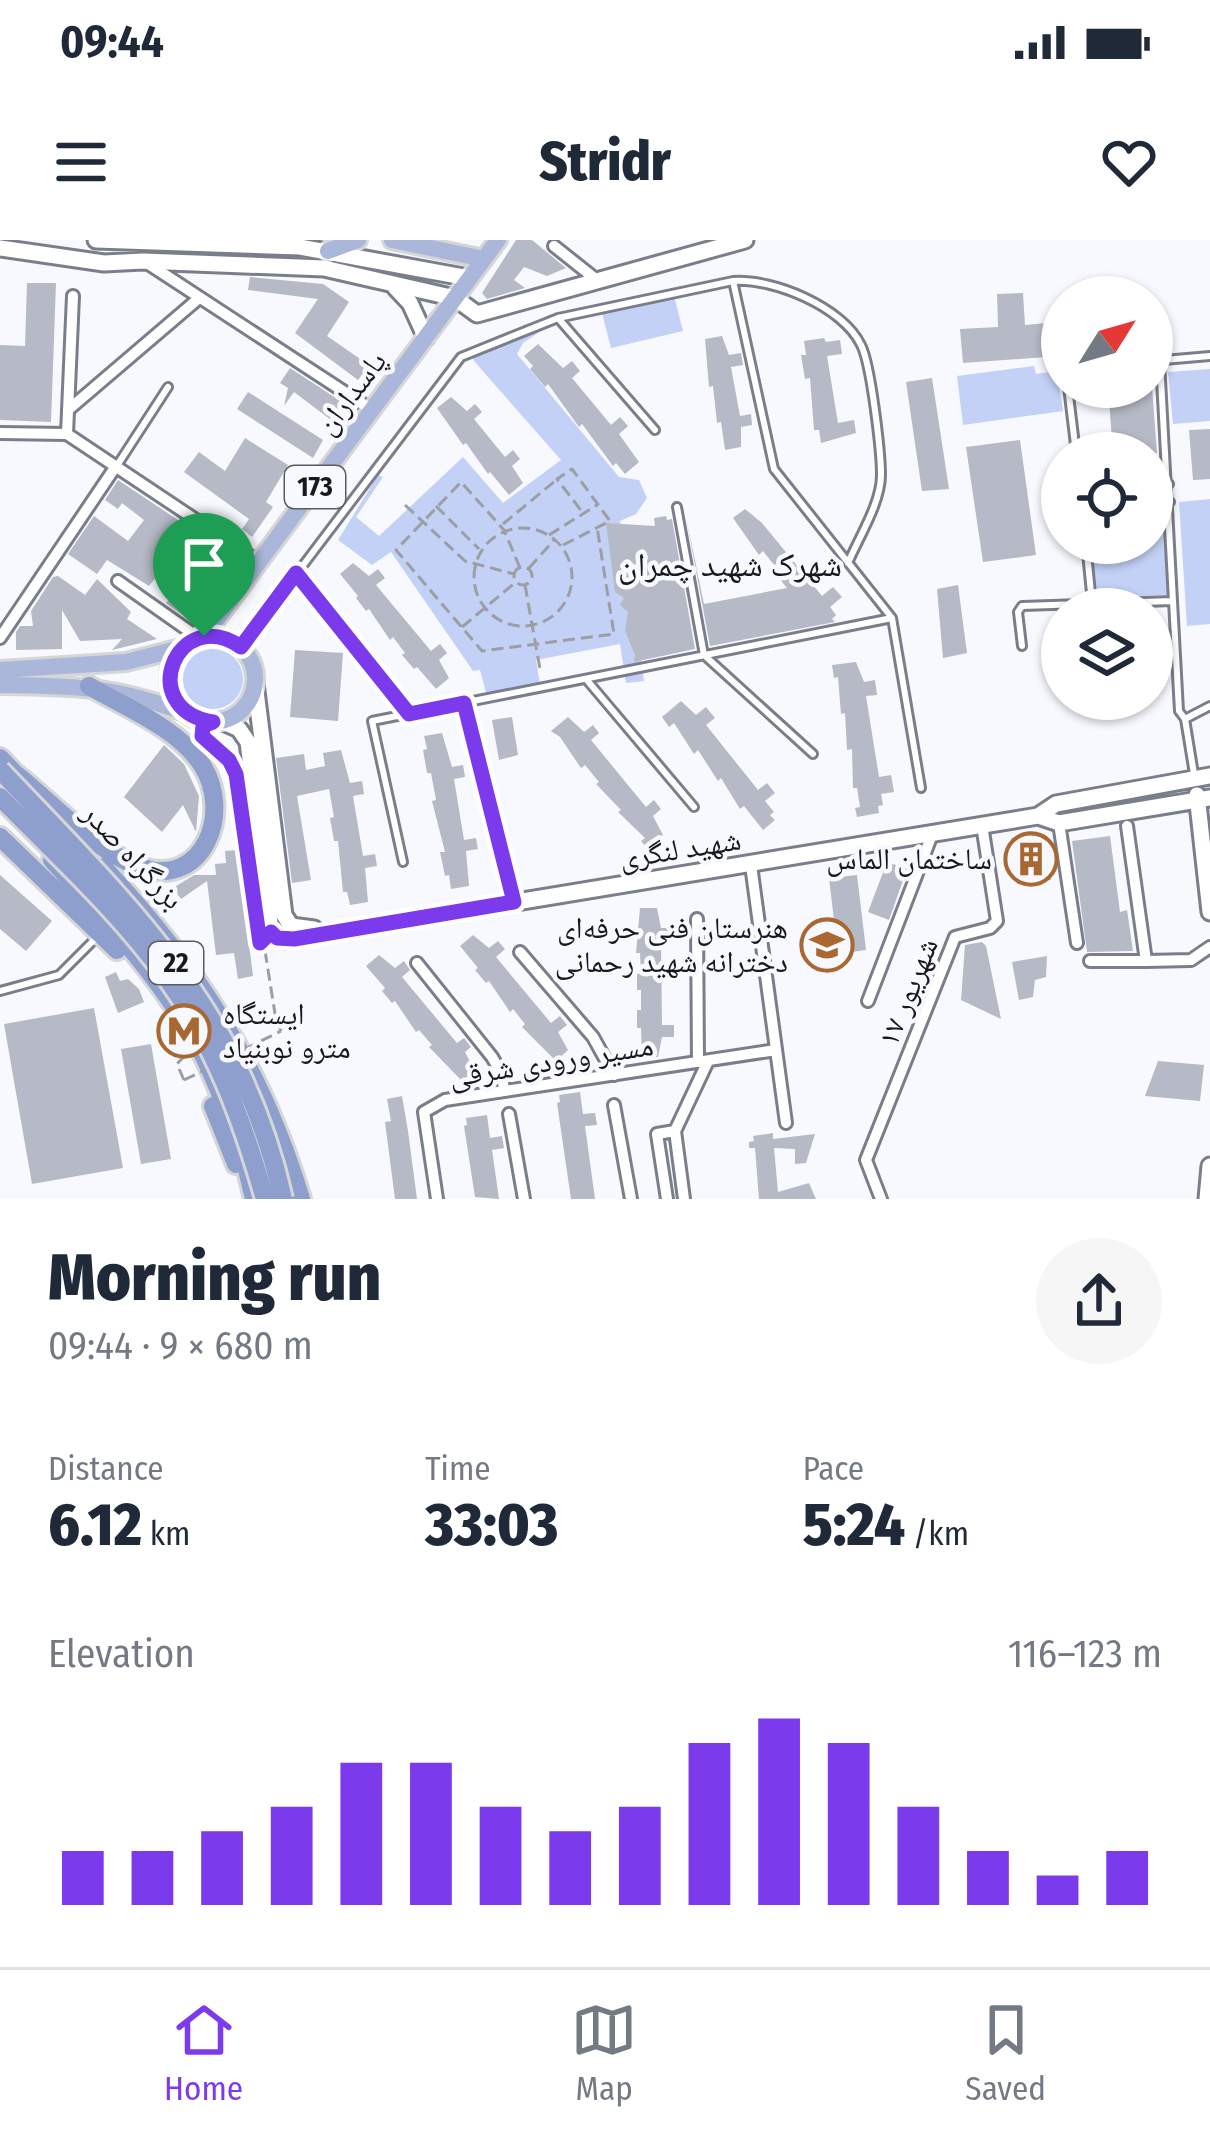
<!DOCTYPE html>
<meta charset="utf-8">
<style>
:root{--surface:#fff;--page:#f6f6f7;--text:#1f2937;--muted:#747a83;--line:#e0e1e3;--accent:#7c3aed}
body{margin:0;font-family:"Fira Sans Condensed","Noto Naskh Arabic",sans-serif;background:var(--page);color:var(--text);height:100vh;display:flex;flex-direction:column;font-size:45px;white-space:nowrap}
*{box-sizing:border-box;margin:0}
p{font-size:39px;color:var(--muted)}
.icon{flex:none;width:66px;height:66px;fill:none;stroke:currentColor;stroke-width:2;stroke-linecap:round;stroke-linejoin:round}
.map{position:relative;height:959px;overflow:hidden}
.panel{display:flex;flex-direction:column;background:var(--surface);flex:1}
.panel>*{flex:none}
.needle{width:78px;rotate:53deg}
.fabs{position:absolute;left:1041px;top:36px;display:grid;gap:24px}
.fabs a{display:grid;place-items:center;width:132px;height:132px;border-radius:50%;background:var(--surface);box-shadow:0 3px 9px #0004;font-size:60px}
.pin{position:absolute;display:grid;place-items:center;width:102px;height:102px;color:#fff;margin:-123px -51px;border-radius:50% 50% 50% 0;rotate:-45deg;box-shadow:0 0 12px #0007}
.pin .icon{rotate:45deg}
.round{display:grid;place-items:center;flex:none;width:126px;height:126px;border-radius:63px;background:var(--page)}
.overview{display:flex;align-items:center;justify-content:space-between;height:204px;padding:0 48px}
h1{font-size:66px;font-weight:800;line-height:90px}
.figures{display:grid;grid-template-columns:repeat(3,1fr);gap:18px;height:204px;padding:12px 48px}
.figures div{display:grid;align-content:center}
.figures b{font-size:60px;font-weight:800}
.figures small{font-size:33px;font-weight:400}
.figures p{font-size:33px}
.chart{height:336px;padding:24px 48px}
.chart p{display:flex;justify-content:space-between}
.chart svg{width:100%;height:216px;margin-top:12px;stroke:var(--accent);stroke-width:6}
.status{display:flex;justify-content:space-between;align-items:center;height:84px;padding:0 60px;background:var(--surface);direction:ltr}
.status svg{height:33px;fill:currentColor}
header{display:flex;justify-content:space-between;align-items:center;height:156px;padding:0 48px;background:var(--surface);font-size:54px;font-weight:800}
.tab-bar{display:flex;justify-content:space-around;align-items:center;height:168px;border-top:3px solid var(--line);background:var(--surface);font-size:33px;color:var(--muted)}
.tab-bar a{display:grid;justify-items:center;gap:6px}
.tab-bar .current{color:var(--accent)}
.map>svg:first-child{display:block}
.green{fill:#c3d1f7}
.building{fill:#b5bac6}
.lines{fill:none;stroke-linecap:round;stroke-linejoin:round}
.service-casing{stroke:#7a7e8a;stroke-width:12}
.minor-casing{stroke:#7a7e8a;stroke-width:16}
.secondary-casing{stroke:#7a7e8a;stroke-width:21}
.primary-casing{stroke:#d5d6d6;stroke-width:22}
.trunk-casing{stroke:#d5d6d6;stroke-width:24}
.path{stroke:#9c9ea3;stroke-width:3;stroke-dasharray:12 6;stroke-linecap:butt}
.service{stroke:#fff;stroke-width:6}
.minor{stroke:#fff;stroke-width:10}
.secondary{stroke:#fff;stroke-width:15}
.primary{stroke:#aab7da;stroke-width:16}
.trunk{stroke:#8e9fce;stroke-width:18}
.trunk-bridge-casing{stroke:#d5d6d6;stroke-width:24;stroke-linecap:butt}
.path-bridge{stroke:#9c9ea3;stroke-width:3;stroke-dasharray:12 6;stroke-linecap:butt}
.trunk-bridge{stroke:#8e9fce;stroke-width:18}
.route-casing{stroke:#fff;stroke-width:24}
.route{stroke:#7c3aed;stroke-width:15}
.labels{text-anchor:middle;stroke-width:9;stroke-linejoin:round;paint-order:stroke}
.shield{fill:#f7f9ff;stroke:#5a5c62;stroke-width:3}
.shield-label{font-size:27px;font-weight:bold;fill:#17191e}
.street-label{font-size:30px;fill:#17191e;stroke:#f7f9ff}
.poi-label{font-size:30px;fill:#17191e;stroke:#f7f9ff;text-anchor:end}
.neighbourhood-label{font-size:33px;fill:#17191e;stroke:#f7f9ff}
</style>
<div class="status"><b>09:44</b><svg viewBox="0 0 49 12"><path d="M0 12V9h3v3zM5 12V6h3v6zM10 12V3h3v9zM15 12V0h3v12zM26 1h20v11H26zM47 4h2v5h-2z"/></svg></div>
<header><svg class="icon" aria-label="menu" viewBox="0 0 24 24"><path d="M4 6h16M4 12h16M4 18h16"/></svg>Stridr<svg class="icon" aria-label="heart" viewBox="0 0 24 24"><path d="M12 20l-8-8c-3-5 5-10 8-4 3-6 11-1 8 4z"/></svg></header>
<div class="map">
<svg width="1210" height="959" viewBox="0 0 1210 959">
<rect width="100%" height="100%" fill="#f7f9ff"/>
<path class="green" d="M674,56L683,91L611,108L602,73Z
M529,83L547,87L523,103L517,114L619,237L639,240L647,258L636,274L620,281L644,441L626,443L620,404L536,420L540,445L535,452L487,456L480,430L473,431L391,312L372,325L338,300L378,235L383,237L356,277L379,296L463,217L503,263L561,220L474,121L469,108Z
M1034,126L1036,134L1057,131L1063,171L963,185L957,136Z
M1210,129V181L1173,184L1168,132Z
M1210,259V384L1187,386L1179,262Z
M1152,270H1165L1168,355L1098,357L1090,303H1152Z
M183 439a30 30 0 1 1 60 0a30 30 0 1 1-60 0Z"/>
<path class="building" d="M516,0H532L566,28L547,36L524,27L514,40L525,48L487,59L482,53Z
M250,37L323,44L349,62L327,96L369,125L358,140L295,93L318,59L248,50Z
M27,43H56L51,182L0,180V105L25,106Z
M1023,53L1025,85L1057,82L1059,116L963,123L960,89L998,87L997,54Z
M722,96L729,115L741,113L743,125L731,127L740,176L751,174L752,185L741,187V207L725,210L721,182L717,183L713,146L709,147L705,99Z
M824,98L826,102L840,100L842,114L827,116L838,183L854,180L856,193L821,203L819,190H814L810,138L805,139L801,115H806L804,101Z
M538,104L563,128L572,121L580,131L572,138L611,185L620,177L628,186L619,194L639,222L625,234L616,223L613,226L582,184L579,187L548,144L545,147L530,129L533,126L524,116Z
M290,128L345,164L335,183L294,152L284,166L288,148L280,143Z
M932,138L949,249L922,251L906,142Z
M1108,147H1152L1157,213H1113Z
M248,152L323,200L313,218L237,169Z
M451,157L467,171L475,164L482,172L474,179L505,217L513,210L520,219L512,226L523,243L509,255L490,232L488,234L466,203L463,205L437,168Z
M1210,189V239L1193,240L1189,190Z
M245,198L288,225L266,262L273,267L252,297L242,289L249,279L184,232L199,212L225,231Z
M1020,200L1036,315L983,322L966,207Z
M118,240L214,304L195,332L213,344L188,379L166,363L175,351L156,337L149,346L107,320L97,334L68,314L94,276L128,301L144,280L122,263L118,269L105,260Z
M745,269L762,283L822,356L833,347L842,357L830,367L836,375L832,379L835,382L710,406L686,277L704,364L787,348L775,333L778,330L763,311L759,315L733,278Z
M666,276L667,280L672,279L695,409L634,422L635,415L625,391L628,372L620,365L624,358L615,352L606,283L655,286L654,278Z
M353,323L369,336L378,329L385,338L376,345L431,411L440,404L447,413L439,420L449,438L436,449L417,427L414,429L402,415L405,413L393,397L390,400L369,369L366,371L356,358L358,356L340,334Z
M58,336L85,355L97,339L131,372L127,379L157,399L112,410L122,399L80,401L62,370V409L16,410V392L20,386H33L31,371L53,337Z
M958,345L967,413L943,418L937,349Z
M295,410L343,413L338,481L290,477Z
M856,422L864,442L875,440L877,455L866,456L879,537L891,535L894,552L881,554L883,565L878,566L879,573L857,577L855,568L860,567L857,548H853L852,509L847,510L845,473L841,474L838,437L834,438L832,425Z
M681,461L696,475L706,467L715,478L706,485L758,550L767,543L775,553L765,561L774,572L770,575L775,580L763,590L744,566L740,569L721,538L718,541L698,510L694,514L674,483L669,487L662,477Z
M512,477L518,515L499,520L492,480Z
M568,477L584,492L593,485L599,493L591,500L646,567L654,560L661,569L653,576L663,595L647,608L641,601L645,598L618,572L621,570L596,544L599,542L585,525L581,528L560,497L551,491Z
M442,493L452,527L463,525L465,537L454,539L464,600L476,598L478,609L466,611L469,646L451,649L449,635L445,636L440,612H445L432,561L436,560L431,533H427L423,510L427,509L424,496Z
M164,505L184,524L199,556L196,592L183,565L162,592L124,557Z
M341,510L350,543L362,541L364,554L353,556L363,616L375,614L377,626L365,628L368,662L350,665L347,652H343L338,601H334L330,578L334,577L329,549L297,556L311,640L292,643L276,518L304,514L306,530L325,526L323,513Z
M1045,594L1051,640L1017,644L1011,598Z
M1110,596L1120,672L1127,670L1133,711L1087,712L1072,601Z
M237,610L253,736L238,739L234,713L216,715L207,641L181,659L173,648L194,635H216L215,624L226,623L225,611Z
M887,622L907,629L889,680L868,672Z
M0,635L52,681L26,711L0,689Z
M857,635L866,710L838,714L829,638Z
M640,668H657L661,688H672V699H661L662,785H674V797H662L658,817H642L641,788H637V770H641V750H637V734L641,733L640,713H636Z
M473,695L489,708L498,701L505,709L496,717L551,783L560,776L567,785L558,792L568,810L556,821L522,787L525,784L513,769L510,772L489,741L486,743L475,730L478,728L460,706Z
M982,702L986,706L1001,779L961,760L965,705Z
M379,715L395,728L404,721L410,730L402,737L457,803L464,798L471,807L465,812L475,831L462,841L429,807L432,805L419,790L416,792L395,761L392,763L382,751L385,748L366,726Z
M1047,716L1046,737L1035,740L1033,757L1019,760L1012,722Z
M116,732L120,741L128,739L139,749L144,762L118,773L105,737Z
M94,768L123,928L32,944L4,784Z
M151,804L171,919L141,924L121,809Z
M1158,821L1204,825L1200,861L1145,856Z
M580,852L583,874L595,873L597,885L585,886L595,959H571L557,863L560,862L559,855Z
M402,856L408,891L417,959H395L385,882L391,881L387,859Z
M487,875L490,898L502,896L504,908L492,910L499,959L475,957L464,886L467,885L466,878Z
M773,893V899L815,894L806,923L795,924V909L774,908L778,952L809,943L816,959H759L755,908H749V902L754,901L753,896Z"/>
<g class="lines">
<g class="service-casing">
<path id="service" d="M733,41L774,229L892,378L921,548
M558,78L655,190
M1152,121L1210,116
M1160,121L1173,361
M1068,147L1076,213
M118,224L168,147
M1152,245L1169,244
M1062,254V257
M1152,263L1170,262
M677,267L704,415L813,514
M1086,303L1092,363
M296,333L409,474
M1022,406L1018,372L1022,366L1173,361L1179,471L1185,479L1194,534
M241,407L461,117L558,78L733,41C773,38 843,67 861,105C871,124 881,212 881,235C881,263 859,297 848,323
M586,439L694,567
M464,463L513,658
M1185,479L1210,466
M213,482L203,486L201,492L229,520L236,534L259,703L269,695
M403,622L372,481L892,378
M0,751L59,735L99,695"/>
</g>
<g class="minor-casing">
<path id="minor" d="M554,6L598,41
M144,21L372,170
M68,170L198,59
M0,193L67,194L259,322
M67,194L73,56
M118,341L199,398
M0,398L116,226
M1059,583L1077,703
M1127,586L1146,721L1191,720L1210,707
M751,625L786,883
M697,679L698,822
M520,712L593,797L614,835
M1090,721H1146
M417,723L492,817L502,834L504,851
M868,761L933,592
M614,865L631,959
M509,874L524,959
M437,959L424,872L445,860L776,810
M667,959L657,894L675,891
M684,959L675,891L708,821
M881,959L866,920L955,697L990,688L997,681L982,585"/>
</g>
<g class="secondary-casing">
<path id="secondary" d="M96,0L300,7L469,38
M0,8L104,23L143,21L324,28L455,58L477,74L745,0
M395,47L410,63L426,98
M255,443L284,675L291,686L314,689
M221,481L239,489L248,502L271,692L285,700L1038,576L1056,564L1210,536
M1197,555L1210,672
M1038,576L1059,583L1210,558
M1207,959L1210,926"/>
</g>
<g class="primary-casing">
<path id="primary" d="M392,0L484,19
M328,11L358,0
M204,396L498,0
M169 439a43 43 0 1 1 86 0a43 43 0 1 1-86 0Z
M0,430L126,422L181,408
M0,445C74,446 111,446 181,471"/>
</g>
<g class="trunk-casing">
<path id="trunk" d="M0,518L22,541
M17,535C52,563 100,615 143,628C203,647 233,573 202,525C178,488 125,467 89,446
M0,597L117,710
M52,620C106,679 161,737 199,807C211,829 220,854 230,877
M103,627C197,727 261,826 301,959
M213,866L236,924
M242,908L254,959"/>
</g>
<path class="path" d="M405,265L465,321L514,334
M436,266L479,309
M503,284L555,241
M474 337a49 49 0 1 1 98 0a49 49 0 1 1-98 0Z
M549,295L597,265
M563,305L610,281L572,229L557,239L583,273
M514 336a9 9 0 1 1 18 0a9 9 0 1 1-18 0Z
M520,328L504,290L461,242L396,310L482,411L614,394L597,287
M529,328L555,299
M525,345L540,429
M462,387L516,342
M265,711L276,780L281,791
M184,840L177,824L188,812"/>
<use href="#service" class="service"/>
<use href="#minor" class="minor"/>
<use href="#secondary" class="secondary"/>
<use href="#primary" class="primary"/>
<use href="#trunk" class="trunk"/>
<g class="trunk-bridge-casing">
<path id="trunk-bridge" d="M0,530C128,665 240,768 283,959
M0,557C58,616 121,673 169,741C216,807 243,882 265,959"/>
</g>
<path class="path-bridge" d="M245,809L281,791
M184,840L205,830"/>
<use href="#trunk-bridge" class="trunk-bridge"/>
</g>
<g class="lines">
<g class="route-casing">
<path id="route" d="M296,333L409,474L464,463L514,662L294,699L277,698L271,692L260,703L236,534L229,520L202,496L203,486L213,482C134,469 177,363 241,407Z"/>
</g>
<use href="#route" class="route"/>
</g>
<defs>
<g id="building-ring" transform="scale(2.7)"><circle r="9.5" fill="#f7f9ff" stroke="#a96832" stroke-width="1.5"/><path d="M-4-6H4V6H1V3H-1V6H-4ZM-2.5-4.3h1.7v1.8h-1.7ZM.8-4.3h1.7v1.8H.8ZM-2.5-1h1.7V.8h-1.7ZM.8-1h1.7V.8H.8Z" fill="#a96832"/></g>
<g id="school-ring" transform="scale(2.7)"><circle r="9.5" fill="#f7f9ff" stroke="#a96832" stroke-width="1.5"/><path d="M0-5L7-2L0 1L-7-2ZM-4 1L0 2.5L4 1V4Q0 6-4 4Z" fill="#a96832"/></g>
<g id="metro-ring" transform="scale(2.7)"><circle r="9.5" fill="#f7f9ff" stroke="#a96832" stroke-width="1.5"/><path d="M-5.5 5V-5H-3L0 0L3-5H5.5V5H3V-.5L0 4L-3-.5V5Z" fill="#a96832"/></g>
</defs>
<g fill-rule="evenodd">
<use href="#building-ring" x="1031" y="619"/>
<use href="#school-ring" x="827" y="705"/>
<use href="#metro-ring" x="184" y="791"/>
</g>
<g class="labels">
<g class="shield">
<rect x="285" y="226" width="60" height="42" rx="9"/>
<rect x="149" y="702" width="54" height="42" rx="9"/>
</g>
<g class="shield-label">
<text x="315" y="256">173</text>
<text x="176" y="732">22</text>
</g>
<g class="street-label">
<text transform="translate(351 153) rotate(-53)" y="10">پاسداران</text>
<text transform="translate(680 609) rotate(-9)" y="10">شهید لنگری</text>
<text transform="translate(133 616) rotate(47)" y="10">بزرگراه صدر</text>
<text transform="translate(908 752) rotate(-68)" y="10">۱۷ شهریور</text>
<text transform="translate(551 821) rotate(-9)" y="10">مسیر ورودی شرقی</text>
</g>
<g class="poi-label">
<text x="992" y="629">ساختمان الماس</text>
<text x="788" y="698">هنرستان فنی حرفه‌ای<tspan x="788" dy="34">دخترانه شهید رحمانی</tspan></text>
<text x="223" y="784" text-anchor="start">ایستگاه<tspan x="223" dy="34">مترو نوبنیاد</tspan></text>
</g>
<g class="neighbourhood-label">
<text x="730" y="336">شهرک شهید چمران</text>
</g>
</g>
</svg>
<div class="fabs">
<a><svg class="needle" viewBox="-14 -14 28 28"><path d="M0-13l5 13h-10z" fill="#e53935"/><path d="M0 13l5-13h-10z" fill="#747a83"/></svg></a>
<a><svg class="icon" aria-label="locate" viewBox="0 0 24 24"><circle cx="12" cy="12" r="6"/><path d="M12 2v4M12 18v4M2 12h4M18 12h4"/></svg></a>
<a><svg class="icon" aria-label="layers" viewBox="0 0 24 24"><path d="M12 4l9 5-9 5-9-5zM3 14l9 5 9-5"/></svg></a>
</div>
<div class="pin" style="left:204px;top:396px;background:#1e9e55"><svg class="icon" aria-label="arrive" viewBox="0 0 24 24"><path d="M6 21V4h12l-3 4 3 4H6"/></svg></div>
</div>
<section class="panel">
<div class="overview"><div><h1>Morning run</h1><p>09:44 · 9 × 680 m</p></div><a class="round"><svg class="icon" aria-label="share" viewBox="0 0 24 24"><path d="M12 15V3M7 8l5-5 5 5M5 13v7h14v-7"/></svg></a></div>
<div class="figures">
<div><p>Distance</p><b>6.12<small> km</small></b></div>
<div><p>Time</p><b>33:03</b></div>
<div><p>Pace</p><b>5:24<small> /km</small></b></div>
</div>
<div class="chart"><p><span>Elevation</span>116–123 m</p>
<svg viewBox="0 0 160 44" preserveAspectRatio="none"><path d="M5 44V33M15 44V33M25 44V29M35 44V24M45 44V15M55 44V15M65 44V24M75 44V29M85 44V24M95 44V11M105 44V6M115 44V11M125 44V24M135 44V33M145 44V38M155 44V33"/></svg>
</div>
</section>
<nav class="tab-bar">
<a class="current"><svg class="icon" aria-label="home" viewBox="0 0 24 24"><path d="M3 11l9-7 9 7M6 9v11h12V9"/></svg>Home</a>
<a><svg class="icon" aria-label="map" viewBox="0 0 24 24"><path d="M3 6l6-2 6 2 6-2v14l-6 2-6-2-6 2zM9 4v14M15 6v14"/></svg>Map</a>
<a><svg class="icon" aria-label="saved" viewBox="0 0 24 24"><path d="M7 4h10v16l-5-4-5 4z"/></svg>Saved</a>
</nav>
